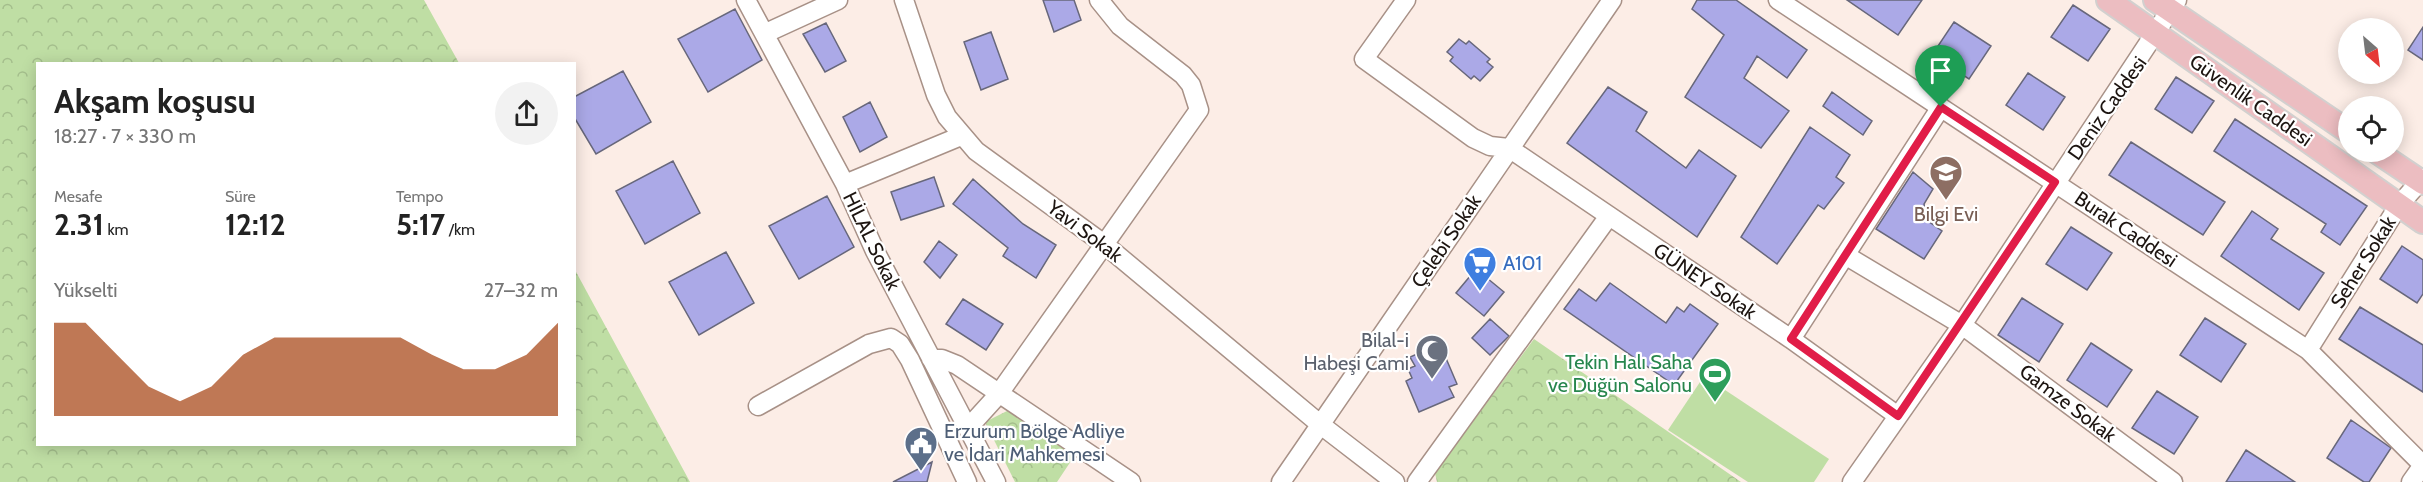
<!DOCTYPE html>
<html lang="tr">
<meta charset="utf-8">
<style>
:root{--surface:#fff;--page:#f2f2f2;--text:#222;--muted:#767676;--accent:#a4400e}
body{margin:0;font-family:Cabin,sans-serif;background:var(--page);color:var(--text);height:100vh;display:flex;flex-direction:column;font-size:22px;white-space:nowrap}
*{box-sizing:border-box;margin:0}
p{font-size:20px;color:var(--muted)}
.icon{flex:none;width:33px;height:33px;fill:none;stroke:currentColor;stroke-width:2;stroke-linecap:round;stroke-linejoin:round}
.map{position:relative;flex:1;overflow:hidden}
.sheet{position:absolute;left:36px;top:62px;width:540px;height:384px;display:flex;flex-direction:column;background:var(--surface);border-radius:0px;box-shadow:0 3px 15px #0003}
.sheet>*{flex:none}
.needle{width:39px;rotate:152deg}
.buttons{position:absolute;left:2338px;top:18px;display:grid;gap:12px}
.buttons a{display:grid;place-items:center;width:66px;height:66px;border-radius:50%;background:var(--surface);box-shadow:0 3px 15px #0003;font-size:30px}
.pin{position:absolute;display:grid;place-items:center;width:51px;height:51px;color:#fff;margin:-62px -26px;border-radius:50% 50% 50% 0;rotate:-45deg;box-shadow:0 0 6px #0007}
.pin .icon{rotate:45deg}
.round{display:grid;place-items:center;flex:none;width:63px;height:63px;border-radius:32px;background:var(--page)}
.head{display:flex;align-items:center;justify-content:space-between;height:102px;padding:0 18px}
h1{font-size:33px;font-weight:800;line-height:45px}
.figures{display:grid;grid-template-columns:repeat(3,1fr);gap:9px;height:102px;padding:6px 18px}
.figures div{display:grid;align-content:center}
.figures b{font-size:30px;font-weight:800}
.figures small{font-size:16px;font-weight:400}
.figures p{font-size:16px}
.chart{height:168px;padding:12px 18px}
.chart p{display:flex;justify-content:space-between}
.chart svg{width:100%;height:108px;margin-top:6px;fill:var(--accent);opacity:.7}
.map>svg:first-child{display:block}
.forest{fill:url(#forest-crowns)}
.garden{fill:#bfdea4}
.building{fill:#aba9e7;stroke:#67677b;stroke-width:1.5}
.lines{fill:none;stroke-linecap:round;stroke-linejoin:round}
.minor-casing{stroke:#a89187;stroke-width:21}
.major-casing{stroke:#d2d0cf;stroke-width:26}
.minor{stroke:#fff;stroke-width:18}
.major{stroke:#ecbdc1;stroke-width:22}
.route-casing{stroke:#fff;stroke-width:12}
.route{stroke:#e11d48;stroke-width:8}
.labels{text-anchor:middle;stroke-width:4.5;stroke-linejoin:round;paint-order:stroke}
.street-label{font-size:20px;fill:#1c1410;stroke:#fff}
.education-label{font-size:20px;fill:#785e54;stroke:#fff}
.shop-label{font-size:20px;fill:#366cbe;stroke:#fff;text-anchor:start}
.worship-label{font-size:20px;fill:#5b616d;stroke:#fff;text-anchor:end}
.leisure-label{font-size:20px;fill:#27864d;stroke:#fff;text-anchor:end}
.service-label{font-size:20px;fill:#4e5e75;stroke:#fff;text-anchor:start}
</style>
<div class="map">
<svg width="2423" height="482" viewBox="0 0 2423 482">
<defs>
<pattern id="forest-crowns" width="20" height="18" patternUnits="userSpaceOnUse" patternTransform="scale(1.5)"><rect width="20" height="18" fill="#bfdea4"/><path d="M2 6a3 3 0 1 1 6 0M12 15a3 3 0 1 1 6 0" fill="none" stroke="#a4be8c"/></pattern>
</defs>
<rect width="100%" height="100%" fill="#fcede6"/>
<path class="forest" d="M0,0H424L459,63H38V444H574L575,270L690,482H0Z
M1534,339L1741,482H1437L1435,473Z
M1011,409L1077,452L1057,482H1015L985,422Z"/>
<path class="garden" d="M1704,376L1829,459L1814,482H1748L1668,430Z"/>
<path class="building" d="M1043,0H1074L1081,20L1054,32Z
M1697,0H1736L1807,50L1787,78L1757,56L1744,78L1789,111L1761,148L1685,97L1724,35L1692,9Z
M1847,0H1922L1898,35Z
M2073,5L2110,29L2088,61L2051,37Z
M735,9L762,60L708,92L678,39Z
M1954,22L1991,46L1969,79L1932,55Z
M826,23L846,61L825,72L803,34Z
M2423,27V60L2408,50Z
M991,32L1008,79L981,90L964,42Z
M1459,39L1466,44L1469,41L1490,59L1487,62L1493,67L1480,81L1474,76L1471,79L1450,61L1453,57L1447,52Z
M623,71L651,122L596,154L574,117V97Z
M2028,73L2065,97L2043,130L2006,105Z
M2176,77L2214,101L2192,133L2155,109Z
M1608,87L1647,112L1636,131L1686,168L1699,150L1736,176L1697,237L1567,143Z
M1832,92L1872,121L1863,135L1823,106Z
M870,102L887,137L860,152L843,117Z
M2235,119L2367,206L2340,245L2321,232L2326,224L2214,151Z
M1810,127L1850,155L1836,177L1844,183L1824,209L1818,205L1777,264L1741,237Z
M2131,142L2225,202L2203,235L2109,175Z
M673,161L700,213L645,244L616,191Z
M1913,172L1933,189L1924,204L1928,221L1942,231L1924,259L1876,229Z
M934,177L944,206L901,220L891,192Z
M973,179L1023,224L1056,245L1036,278L1003,256L1008,248L953,204Z
M827,196L854,247L799,279L769,226Z
M2252,211L2278,229L2271,239L2324,273L2299,310L2221,256Z
M2071,227L2112,253L2087,290L2046,264Z
M939,241L957,255L940,278L924,262Z
M2402,246L2423,260V294L2417,303L2380,279Z
M726,252L754,303L699,335L669,282Z
M1476,269L1504,292L1484,316L1456,293Z
M1610,283L1666,323L1677,307L1684,312L1690,304L1718,324L1674,385L1564,309L1579,289L1596,301Z
M2022,298L2063,324L2039,362L1998,335Z
M963,299L1003,324L986,350L946,324Z
M2360,307L2423,345V392L2339,339Z
M2205,318L2246,344L2221,382L2180,355Z
M1490,319L1509,336L1490,355L1472,338Z
M2091,343L2132,370L2107,407L2067,380Z
M1433,347L1437,359L1445,356L1457,384L1449,387L1454,397L1419,412L1406,381L1412,378L1408,369L1415,366L1410,357Z
M2157,391L2198,417L2174,454L2132,428Z
M2351,420L2391,448L2369,482H2364L2327,458Z
M2246,450L2295,482H2226Z
M932,462L927,482H893Z"/>
<g class="lines">
<g class="minor-casing">
<path id="minor" d="M746,0L845,184L875,251L996,482
M904,0L936,95L947,117L976,151L1104,244L1321,425L1395,482
M1406,0L1364,59L1473,138L1490,146L1509,148L1791,339L1898,416
M1778,0L2308,350L2423,465L2411,482
M766,33L838,0
M845,184L961,136
M1845,255L1962,325L2173,482
M1791,339L1941,107
M2308,350L2399,205L2423,178
M931,359H942L957,365L1131,482
M758,406L869,344L891,338L900,344L910,360L967,482
M968,428L998,395L1199,110L1191,85L1183,75L1120,26L1099,0
M1281,482L1612,0
M1417,482L1609,216
M1852,482L1962,325L2177,0"/>
</g>
<g class="major-casing">
<path id="major" d="M2108,0L2423,222
M2155,0L2349,132
M2377,152L2423,183"/>
</g>
<use href="#minor" class="minor"/>
<use href="#major" class="major"/>
</g>
<g class="lines">
<g class="route-casing">
<path id="route" d="M1941,107L2055,182L1898,416L1791,339Z"/>
</g>
<use href="#route" class="route"/>
</g>
<defs>
<g id="school-pin" transform="scale(1.725)"><path d="M0 17L-7.5 6A9.5 9.5 0 1 1 7.5 6Z" fill="#8d6e63" stroke="#fff"/><path d="M0-5L7-2L0 1L-7-2ZM-4 1L0 2.5L4 1V4Q0 6-4 4Z" fill="#fff"/></g>
<g id="supermarket-pin" transform="scale(1.725)"><path d="M0 17L-7.5 6A9.5 9.5 0 1 1 7.5 6Z" fill="#3f7fe0" stroke="#fff"/><path d="M-6-5.5h2.5l.6 2H6L4.5 2H-2.5L-4.4-4H-6ZM-1.5 3.2a1.3 1.3 0 1 0 .1 0ZM3 3.2a1.3 1.3 0 1 0 .1 0Z" fill="#fff"/></g>
<g id="mosque-pin" transform="scale(1.725)"><path d="M0 17L-7.5 6A9.5 9.5 0 1 1 7.5 6Z" fill="#6b7280" stroke="#fff"/><path d="M3.5-4.9A6 6 0 1 0 3.5 4.9A5 5 0 1 1 3.5-4.9Z" fill="#fff"/></g>
<g id="stadium-pin" transform="scale(1.725)"><path d="M0 17L-7.5 6A9.5 9.5 0 1 1 7.5 6Z" fill="#2e9e5b" stroke="#fff"/><path d="M0-5a6.5 5 0 1 0 0 10a6.5 5 0 1 0 0-10ZM-3.5-1.8h7v3.6h-7Z" fill="#fff"/></g>
<g id="civic-pin" transform="scale(1.725)"><path d="M0 17L-7.5 6A9.5 9.5 0 1 1 7.5 6Z" fill="#5c6f8a" stroke="#fff"/><path d="M-.6-6.5H3V-4.5H.6V-3L4-1V1h2V6H-6V1h2V-1L-.6-3ZM-1.2 2.5V6h2.4V2.5Z" fill="#fff"/></g>
</defs>
<g fill-rule="evenodd">
<use href="#school-pin" x="1946" y="172"/>
<use href="#supermarket-pin" x="1480" y="263"/>
<use href="#mosque-pin" x="1432" y="351"/>
<use href="#stadium-pin" x="1715" y="374"/>
<use href="#civic-pin" x="921" y="443"/>
</g>
<g class="labels">
<g class="street-label">
<text transform="translate(2251 100) rotate(35)" y="7">Güvenlik Caddesi</text>
<text transform="translate(2107 108) rotate(-55)" y="7">Deniz Caddesi</text>
<text transform="translate(2126 229) rotate(34)" y="7">Burak Caddesi</text>
<text transform="translate(1085 231) rotate(37)" y="7">Yavi Sokak</text>
<text transform="translate(872 241) rotate(64)" y="7">HİLAL Sokak</text>
<text transform="translate(1446 241) rotate(-56)" y="7">Çelebi Sokak</text>
<text transform="translate(2363 262) rotate(-58)" y="7">Seher Sokak</text>
<text transform="translate(1705 281) rotate(34)" y="7">GÜNEY Sokak</text>
<text transform="translate(2068 403) rotate(37)" y="7">Gamze Sokak</text>
</g>
<g class="education-label">
<text x="1946" y="221">Bilgi Evi</text>
</g>
<g class="shop-label">
<text x="1503" y="270">A101</text>
</g>
<g class="worship-label">
<text x="1409" y="347">Bilal-i<tspan x="1409" dy="23">Habeşi Cami</tspan></text>
</g>
<g class="leisure-label">
<text x="1692" y="369">Tekin Halı Saha<tspan x="1692" dy="23">ve Düğün Salonu</tspan></text>
</g>
<g class="service-label">
<text x="944" y="438">Erzurum Bölge Adliye<tspan x="944" dy="23">ve İdari Mahkemesi</tspan></text>
</g>
</g>
</svg>
<div class="buttons">
<a><svg class="needle" viewBox="-14 -14 28 28"><path d="M0-13l5 13h-10z" fill="#e53935"/><path d="M0 13l5-13h-10z" fill="#767676"/></svg></a>
<a><svg class="icon" aria-label="locate" viewBox="0 0 24 24"><circle cx="12" cy="12" r="6"/><path d="M12 2v4M12 18v4M2 12h4M18 12h4"/></svg></a>
</div>
<div class="pin" style="left:1941px;top:107px;background:#1e9e55"><svg class="icon" aria-label="arrive" viewBox="0 0 24 24"><path d="M6 21V4h12l-3 4 3 4H6"/></svg></div>
<section class="sheet">
<div class="head"><div><h1>Akşam koşusu</h1><p>18:27 · 7 × 330 m</p></div><a class="round"><svg class="icon" aria-label="share" viewBox="0 0 24 24"><path d="M12 15V3M7 8l5-5 5 5M5 13v7h14v-7"/></svg></a></div>
<div class="figures">
<div><p>Mesafe</p><b>2.31<small> km</small></b></div>
<div><p>Süre</p><b>12:12</b></div>
<div><p>Tempo</p><b>5:17<small> /km</small></b></div>
</div>
<div class="chart"><p><span>Yükselti</span>27–32 m</p>
<svg viewBox="0 0 160 44" preserveAspectRatio="none"><path d="M0 44V6L10 6L20 19L30 32L40 38L50 32L60 19L70 12L80 12L90 12L100 12L110 12L120 19L130 25L140 25L150 19L160 6V44z"/></svg>
</div>
</section>
</div>
